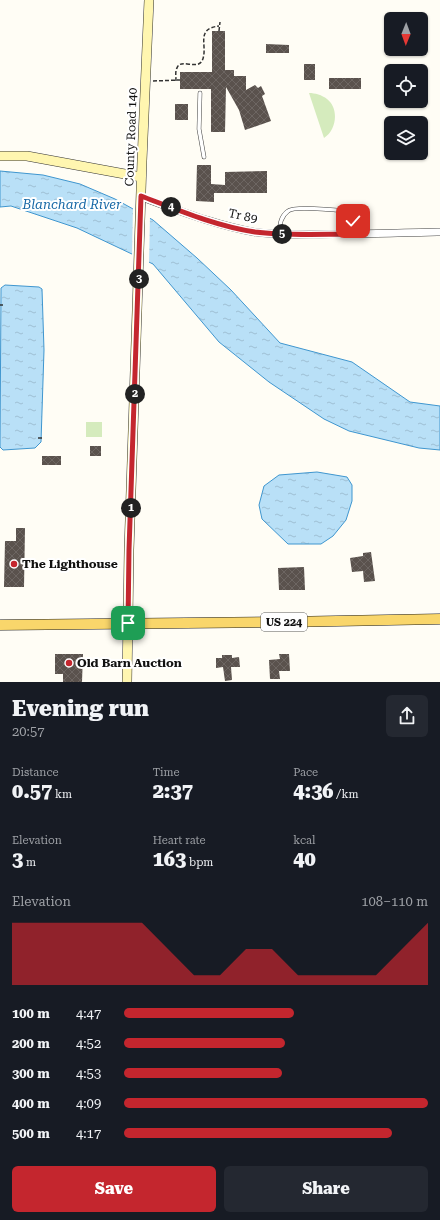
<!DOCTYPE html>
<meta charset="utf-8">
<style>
:root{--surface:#171b24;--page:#242831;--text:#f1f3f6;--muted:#9ea1a6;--accent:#c4262e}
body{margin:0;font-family:"Roboto Serif",serif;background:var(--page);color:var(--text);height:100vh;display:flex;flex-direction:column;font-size:15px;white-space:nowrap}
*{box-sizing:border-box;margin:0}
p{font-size:13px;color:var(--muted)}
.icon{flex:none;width:22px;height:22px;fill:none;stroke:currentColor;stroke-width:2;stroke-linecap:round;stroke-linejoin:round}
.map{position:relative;height:682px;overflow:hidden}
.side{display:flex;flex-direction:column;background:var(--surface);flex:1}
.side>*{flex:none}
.needle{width:26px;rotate:181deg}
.fabs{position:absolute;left:384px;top:12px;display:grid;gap:8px}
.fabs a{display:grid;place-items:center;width:44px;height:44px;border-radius:6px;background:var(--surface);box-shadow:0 1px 3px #0004;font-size:20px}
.pin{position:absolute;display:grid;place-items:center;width:34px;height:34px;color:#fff;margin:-17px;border-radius:8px;box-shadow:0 2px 6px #0006}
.km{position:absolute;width:20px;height:20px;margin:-10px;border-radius:50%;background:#222;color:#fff;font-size:11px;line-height:20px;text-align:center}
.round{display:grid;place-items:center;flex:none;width:42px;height:42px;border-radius:6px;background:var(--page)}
.summary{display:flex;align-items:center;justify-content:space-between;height:68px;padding:0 12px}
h1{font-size:22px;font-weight:800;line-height:30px}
.metrics{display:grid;grid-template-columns:repeat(3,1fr);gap:6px;height:68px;padding:4px 12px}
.metrics div{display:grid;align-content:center}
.metrics b{font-size:20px;font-weight:800}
.metrics small{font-size:11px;font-weight:400}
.metrics p{font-size:11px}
.chart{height:112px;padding:8px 12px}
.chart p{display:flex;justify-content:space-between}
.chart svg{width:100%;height:72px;margin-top:4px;fill:var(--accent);opacity:.7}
.primary-button{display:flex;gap:8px;margin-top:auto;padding:8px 12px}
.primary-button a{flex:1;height:46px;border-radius:6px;background:var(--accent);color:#fff;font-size:16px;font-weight:800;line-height:46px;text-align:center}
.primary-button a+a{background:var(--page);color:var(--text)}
ul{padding:0 12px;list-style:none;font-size:13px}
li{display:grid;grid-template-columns:64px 48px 1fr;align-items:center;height:30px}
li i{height:10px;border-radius:5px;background:var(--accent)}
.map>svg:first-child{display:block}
.grass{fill:#d5ebbd}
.water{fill:url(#water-ripples);stroke:#3f96cf}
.pier{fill:#fffdf5}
.building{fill:url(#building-cross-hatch)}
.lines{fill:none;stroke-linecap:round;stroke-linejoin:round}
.lane-casing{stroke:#444;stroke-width:4.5}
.street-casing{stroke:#444;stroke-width:8}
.secondary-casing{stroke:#333;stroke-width:10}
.primary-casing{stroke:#222;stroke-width:11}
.path{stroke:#333;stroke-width:1.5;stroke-dasharray:4 2;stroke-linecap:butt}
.lane{stroke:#fff;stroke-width:3.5}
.street{stroke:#fff;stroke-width:7}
.secondary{stroke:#fff6b0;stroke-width:9}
.primary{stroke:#f9d66b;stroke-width:10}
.route-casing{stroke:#fff;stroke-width:8}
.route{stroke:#c4262e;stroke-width:5}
.poi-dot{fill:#c4262e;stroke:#fff;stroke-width:1.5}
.labels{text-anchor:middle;stroke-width:4;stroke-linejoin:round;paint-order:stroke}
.shield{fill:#fff;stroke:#585858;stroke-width:1}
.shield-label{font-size:11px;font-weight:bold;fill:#111}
.street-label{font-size:12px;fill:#111;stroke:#fff}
.poi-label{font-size:12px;font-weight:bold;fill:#111;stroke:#fff;text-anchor:start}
.water-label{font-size:13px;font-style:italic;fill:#1768a6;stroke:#fff}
</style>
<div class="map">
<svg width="440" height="682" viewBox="0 0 440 682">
<defs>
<pattern id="water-ripples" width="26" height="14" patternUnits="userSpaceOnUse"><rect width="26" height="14" fill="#b9e0f7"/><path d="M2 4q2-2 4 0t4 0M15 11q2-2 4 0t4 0" fill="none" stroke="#9ebfd3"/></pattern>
<pattern id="building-cross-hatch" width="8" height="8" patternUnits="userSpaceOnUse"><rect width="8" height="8" fill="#5a524d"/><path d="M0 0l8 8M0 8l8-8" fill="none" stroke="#6d6662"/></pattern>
</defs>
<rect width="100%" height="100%" fill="#fffdf5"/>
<path class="grass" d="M309,93C315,93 322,95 327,99C339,108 337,130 324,138Z
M86,422H102V437H86Z"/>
<path class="water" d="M0,171L43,175L80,184L115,199L153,220L197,258L231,290L280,343L352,362L410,402L440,406V450L419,448L349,431L324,419L269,382L219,342L153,264L77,228L11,206L0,207Z
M5,285L39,287L42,289L44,350L41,442L35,448L3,450L0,447L1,288Z
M317,472L347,477L352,485V501L346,520L333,536L321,544H288L262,519L259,505L264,486L279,475Z"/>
<path class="pier" d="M133,206L150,216L149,264L132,256Z"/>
<path class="building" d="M212,31H225V70H234V76H246V90L255,85L258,88L261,86L265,94L262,96L271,121L245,130L239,110L226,87L225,132H211V89H180V72H212Z
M266,44L289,45V53H266Z
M304,64H315V80H304Z
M329,78H361V89H329Z
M175,104H188V120H175Z
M197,165H211V184L225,185V172L267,171V193H214V202L196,201Z
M90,446H101V456H90Z
M42,456H61V465H42Z
M16,528H25L24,587H4L5,541H16Z
M371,552L375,581L364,582L363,571L352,572L350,558L363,556V553Z
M304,567L305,590H279L278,568Z
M55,654H83L82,682H63V674H55Z
M279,654H289L290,671H279L280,679H270L269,660L280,659Z
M222,655H232V658L239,657L240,667H231L232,680L225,681L223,667L216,668V658H222Z"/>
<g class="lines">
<g class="lane-casing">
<path id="lane" d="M200,93L199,129L204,157
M279,234C280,225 280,217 288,211C294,206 336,210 346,211C355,216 353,224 353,234"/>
</g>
<g class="street-casing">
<path id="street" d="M141,197C178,210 215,225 254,232C280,236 307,234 333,234C369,234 404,233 440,232"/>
</g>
<g class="secondary-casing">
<path id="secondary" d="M0,156H27L141,177
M127,682L129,550L142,161L149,0"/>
</g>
<g class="primary-casing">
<path id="primary" d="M0,625L285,622L440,619"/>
</g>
<path class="path" d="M219,31L220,22
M153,81L180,80
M176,81C176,77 175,71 177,68C180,58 197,70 202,61C209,47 194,29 219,26
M0,305H3
M38,438H44"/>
<use href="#lane" class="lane"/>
<use href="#street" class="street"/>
<use href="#secondary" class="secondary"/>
<use href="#primary" class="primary"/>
</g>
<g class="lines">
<g class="route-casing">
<path id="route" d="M128,623L129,550L141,196C178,210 216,226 255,232C287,236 321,234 353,234V221"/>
</g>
<use href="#route" class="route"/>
</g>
<g class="poi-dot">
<circle cx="14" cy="564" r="4"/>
<circle cx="69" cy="663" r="4"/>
</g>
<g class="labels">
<rect class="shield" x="261" y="613" width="46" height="18" rx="3"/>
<g class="shield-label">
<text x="284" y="626">US 224</text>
</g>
<g class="street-label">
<text transform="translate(131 137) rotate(-88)" y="4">County Road 140</text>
<text transform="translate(243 216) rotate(12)" y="4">Tr 89</text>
</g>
<g class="poi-label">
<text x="22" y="568">The Lighthouse</text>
<text x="77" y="667">Old Barn Auction</text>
</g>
<g class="water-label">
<text x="72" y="209">Blanchard River</text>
</g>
</g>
</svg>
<div class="fabs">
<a><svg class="needle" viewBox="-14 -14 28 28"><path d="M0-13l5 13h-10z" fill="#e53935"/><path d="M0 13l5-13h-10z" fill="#9ea1a6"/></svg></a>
<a><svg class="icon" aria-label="locate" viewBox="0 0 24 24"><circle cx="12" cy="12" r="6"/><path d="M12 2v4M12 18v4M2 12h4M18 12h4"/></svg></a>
<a><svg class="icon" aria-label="layers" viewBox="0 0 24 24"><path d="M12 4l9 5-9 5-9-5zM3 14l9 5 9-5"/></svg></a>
</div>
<div class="pin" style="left:128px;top:623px;background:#1e9e55"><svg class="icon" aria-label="arrive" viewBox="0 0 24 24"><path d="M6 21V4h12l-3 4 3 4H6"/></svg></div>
<div class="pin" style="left:353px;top:221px;background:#d93025"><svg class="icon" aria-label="check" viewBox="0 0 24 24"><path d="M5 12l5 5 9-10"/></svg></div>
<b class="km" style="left:131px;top:508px">1</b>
<b class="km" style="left:135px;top:394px">2</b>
<b class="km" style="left:139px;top:279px">3</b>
<b class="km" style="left:171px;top:207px">4</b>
<b class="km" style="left:282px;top:234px">5</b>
</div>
<section class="side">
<div class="summary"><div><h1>Evening run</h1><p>20:57</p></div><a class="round"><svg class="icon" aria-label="share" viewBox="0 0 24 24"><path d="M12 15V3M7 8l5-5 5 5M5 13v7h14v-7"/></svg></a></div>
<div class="metrics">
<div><p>Distance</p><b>0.57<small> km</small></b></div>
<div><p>Time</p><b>2:37</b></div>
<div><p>Pace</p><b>4:36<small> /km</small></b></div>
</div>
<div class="metrics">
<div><p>Elevation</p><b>3<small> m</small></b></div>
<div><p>Heart rate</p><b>163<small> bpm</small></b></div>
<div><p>kcal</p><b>40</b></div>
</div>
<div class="chart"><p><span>Elevation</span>108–110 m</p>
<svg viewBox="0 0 160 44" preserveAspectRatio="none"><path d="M0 44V6L10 6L20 6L30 6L40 6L50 6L60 22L70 38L80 38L90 22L100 22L110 38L120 38L130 38L140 38L150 22L160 6V44z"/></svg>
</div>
<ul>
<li><b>100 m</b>4:47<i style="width:56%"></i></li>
<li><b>200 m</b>4:52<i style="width:53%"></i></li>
<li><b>300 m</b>4:53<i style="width:52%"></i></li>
<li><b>400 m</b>4:09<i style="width:100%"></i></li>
<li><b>500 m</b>4:17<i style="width:88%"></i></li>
</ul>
<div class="primary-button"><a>Save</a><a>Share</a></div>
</section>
